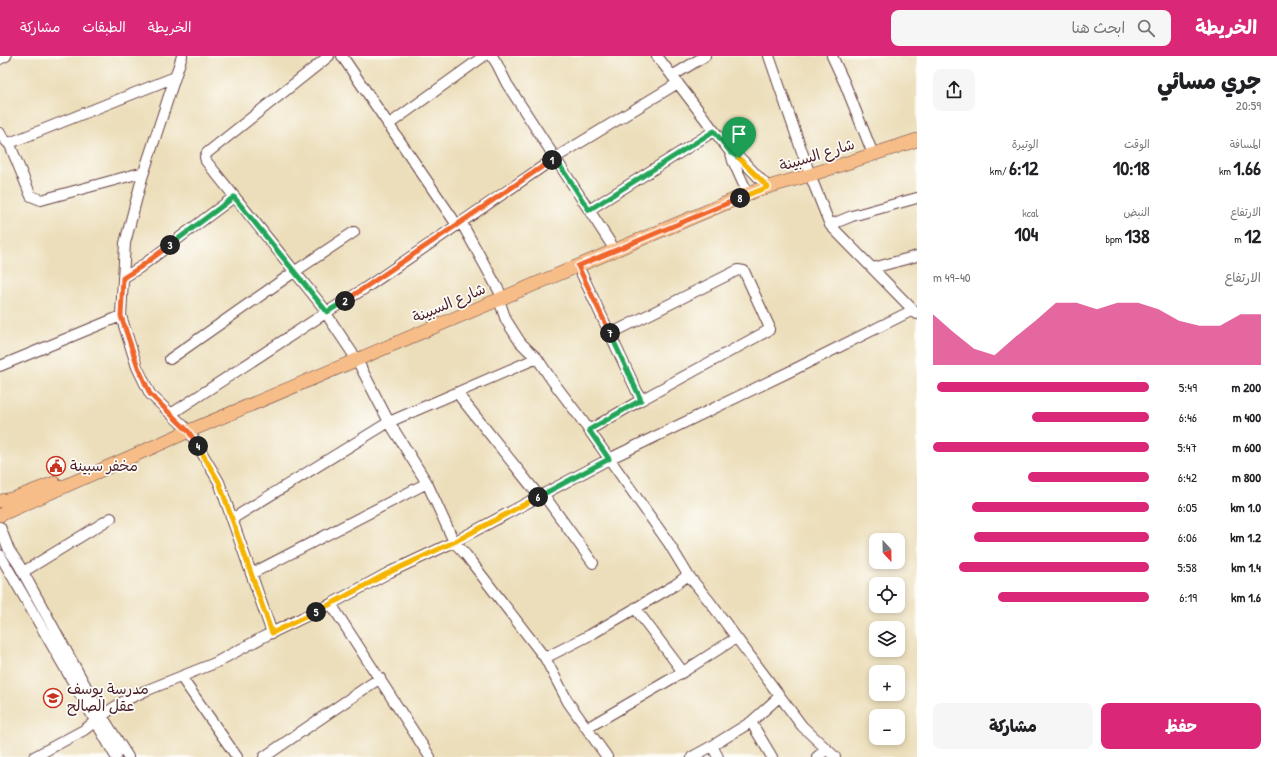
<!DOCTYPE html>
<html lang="ar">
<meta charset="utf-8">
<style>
:root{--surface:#fff;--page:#f6f6f6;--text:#202124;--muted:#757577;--accent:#db2777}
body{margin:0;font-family:"Patrick Hand","Playpen Sans Arabic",sans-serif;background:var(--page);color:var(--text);direction:rtl;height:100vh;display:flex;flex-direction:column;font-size:15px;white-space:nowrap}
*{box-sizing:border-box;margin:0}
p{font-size:13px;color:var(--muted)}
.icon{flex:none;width:22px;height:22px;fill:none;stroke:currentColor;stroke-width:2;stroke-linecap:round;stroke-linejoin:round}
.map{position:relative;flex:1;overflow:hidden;direction:ltr}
.side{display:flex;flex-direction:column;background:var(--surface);width:360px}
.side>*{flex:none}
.needle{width:26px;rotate:158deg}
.fabs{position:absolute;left:869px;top:477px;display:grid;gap:8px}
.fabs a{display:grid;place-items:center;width:36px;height:36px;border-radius:8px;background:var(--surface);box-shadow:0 2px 6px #0003;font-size:20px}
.pin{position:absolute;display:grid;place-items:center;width:34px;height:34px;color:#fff;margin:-41px -17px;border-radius:50% 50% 50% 0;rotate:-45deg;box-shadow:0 0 4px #0007}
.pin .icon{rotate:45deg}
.km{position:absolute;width:20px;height:20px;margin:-10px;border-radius:50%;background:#222;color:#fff;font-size:11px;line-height:20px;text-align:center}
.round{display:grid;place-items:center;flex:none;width:42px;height:42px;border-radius:8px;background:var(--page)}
.head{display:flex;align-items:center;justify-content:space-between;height:68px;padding:0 16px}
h1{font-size:22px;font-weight:800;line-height:30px}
.metrics{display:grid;grid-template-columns:repeat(3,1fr);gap:6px;height:68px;padding:4px 16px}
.metrics div{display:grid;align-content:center}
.metrics b{font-size:20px;font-weight:800}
.metrics small{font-size:11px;font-weight:400}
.metrics p{font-size:11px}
.chart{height:112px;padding:8px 16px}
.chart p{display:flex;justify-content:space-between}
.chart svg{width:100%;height:72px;margin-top:4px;fill:var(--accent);opacity:.7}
.button{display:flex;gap:8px;margin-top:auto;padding:8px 16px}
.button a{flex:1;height:46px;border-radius:8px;background:var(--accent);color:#fff;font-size:16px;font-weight:800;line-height:46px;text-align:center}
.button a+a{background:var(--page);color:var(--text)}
ul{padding:0 16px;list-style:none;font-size:13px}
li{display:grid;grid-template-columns:64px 48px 1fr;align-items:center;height:30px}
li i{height:10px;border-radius:5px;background:var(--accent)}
header{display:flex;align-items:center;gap:24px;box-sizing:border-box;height:56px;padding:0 20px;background:var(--accent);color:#fff}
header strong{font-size:19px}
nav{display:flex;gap:22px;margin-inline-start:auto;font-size:14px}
.search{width:280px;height:36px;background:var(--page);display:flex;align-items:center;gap:10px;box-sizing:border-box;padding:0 14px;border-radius:8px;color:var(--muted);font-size:15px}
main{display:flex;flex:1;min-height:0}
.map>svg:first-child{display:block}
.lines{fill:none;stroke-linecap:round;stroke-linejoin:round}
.minor-casing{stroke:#623c40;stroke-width:12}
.major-casing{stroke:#623c40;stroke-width:14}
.minor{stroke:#fff;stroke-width:10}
.major{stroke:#f7bd88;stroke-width:13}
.split-1-casing{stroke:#fff;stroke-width:8}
.split-2-casing{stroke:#fff;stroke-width:8}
.split-3-casing{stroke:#fff;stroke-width:8}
.split-4-casing{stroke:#fff;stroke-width:8}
.split-5-casing{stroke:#fff;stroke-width:8}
.split-6-casing{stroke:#fff;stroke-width:8}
.split-7-casing{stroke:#fff;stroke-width:8}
.split-8-casing{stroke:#fff;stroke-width:8}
.split-9-casing{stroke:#fff;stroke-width:8}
.split-1{stroke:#22a559;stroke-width:5}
.split-2{stroke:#f0652b;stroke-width:5}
.split-3{stroke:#22a559;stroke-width:5}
.split-4{stroke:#f0652b;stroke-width:5}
.split-5{stroke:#f5b400;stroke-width:5}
.split-6{stroke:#f5b400;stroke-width:5}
.split-7{stroke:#22a559;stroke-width:5}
.split-8{stroke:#f0652b;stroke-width:5}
.split-9{stroke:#f5b400;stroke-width:5}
.labels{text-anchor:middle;stroke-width:3.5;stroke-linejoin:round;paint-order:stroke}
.street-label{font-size:15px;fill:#4a1f2b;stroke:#fdfcf7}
.poi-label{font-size:15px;fill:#4a1f2b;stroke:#fdfcf7;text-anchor:start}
</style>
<header>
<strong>الخريطة</strong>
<div class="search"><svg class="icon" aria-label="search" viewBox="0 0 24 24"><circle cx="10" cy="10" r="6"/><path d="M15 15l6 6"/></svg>ابحث هنا</div>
<nav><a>الخريطة</a><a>الطبقات</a><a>مشاركة</a></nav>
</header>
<main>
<section class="side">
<div class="head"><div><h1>جري مسائي</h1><p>20:59</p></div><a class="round"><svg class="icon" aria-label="share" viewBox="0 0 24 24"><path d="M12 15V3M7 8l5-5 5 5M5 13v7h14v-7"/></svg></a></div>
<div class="metrics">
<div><p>المسافة</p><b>1.66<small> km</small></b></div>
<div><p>الوقت</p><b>10:18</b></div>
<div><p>الوتيرة</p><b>6:12<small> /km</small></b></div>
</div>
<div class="metrics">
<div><p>الارتفاع</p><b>12<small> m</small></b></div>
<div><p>النبض</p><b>138<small> bpm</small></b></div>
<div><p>kcal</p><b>104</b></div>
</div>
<div class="chart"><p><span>الارتفاع</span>40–49 m</p>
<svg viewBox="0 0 160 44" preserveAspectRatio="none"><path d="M0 44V13L10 24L20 34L30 38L40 27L50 17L60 6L70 6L80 10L90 6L100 6L110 10L120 17L130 20L140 20L150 13L160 13V44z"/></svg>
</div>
<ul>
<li><b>200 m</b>5:49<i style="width:98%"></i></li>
<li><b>400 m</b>6:46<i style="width:54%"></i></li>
<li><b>600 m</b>5:47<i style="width:100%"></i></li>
<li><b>800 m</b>6:42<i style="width:56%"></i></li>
<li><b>1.0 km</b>6:05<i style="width:82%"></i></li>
<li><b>1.2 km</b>6:06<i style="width:81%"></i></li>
<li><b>1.4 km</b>5:58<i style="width:88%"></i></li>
<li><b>1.6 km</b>6:19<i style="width:70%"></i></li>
</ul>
<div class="button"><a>حفظ</a><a>مشاركة</a></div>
</section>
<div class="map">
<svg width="917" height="701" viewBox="0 0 917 701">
<rect width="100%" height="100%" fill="#fdfcf7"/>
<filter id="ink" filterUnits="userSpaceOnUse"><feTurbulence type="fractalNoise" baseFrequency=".025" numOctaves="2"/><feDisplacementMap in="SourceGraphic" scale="8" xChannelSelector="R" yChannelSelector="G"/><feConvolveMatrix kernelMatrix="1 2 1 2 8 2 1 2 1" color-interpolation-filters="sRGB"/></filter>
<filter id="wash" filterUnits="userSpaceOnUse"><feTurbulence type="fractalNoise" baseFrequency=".012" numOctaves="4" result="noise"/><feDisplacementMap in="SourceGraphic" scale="16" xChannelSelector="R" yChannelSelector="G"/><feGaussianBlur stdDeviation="0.9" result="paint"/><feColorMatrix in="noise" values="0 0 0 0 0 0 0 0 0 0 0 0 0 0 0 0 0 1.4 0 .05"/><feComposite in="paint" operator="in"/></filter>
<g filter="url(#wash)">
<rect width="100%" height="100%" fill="#ecdeba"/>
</g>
<g filter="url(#ink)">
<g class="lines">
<g class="minor-casing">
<path id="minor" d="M182,0L142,122L125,187L121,260L137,311L150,338L189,375L219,426L272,577
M342,0L457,169
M492,0L497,8L507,28L615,194
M657,0L731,97L742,104L768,131
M769,0L810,119L830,169L917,258
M832,0L845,28L873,98
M0,3L6,0
M672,20L705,0
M388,69L484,0
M0,77L2,81L10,89
M731,97L733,105L748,138
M144,116L41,144L31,140L10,89L12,86L175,21
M589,154L714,75
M461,166L503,242
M830,169L852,160L917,142
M578,210L610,278
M873,212L917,200
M123,222L139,212L234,141
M499,244L506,264L520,286L529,295L537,302L551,323L579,360L668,486L688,519L710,546L802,670L835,701
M537,302L389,366L427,427L454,486L466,499L545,602L590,579L675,529L688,519
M170,303L294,216L354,176
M0,310L121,260
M457,337L539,440
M171,358L327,256L206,105L205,101L207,97L329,0
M589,374L641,344L769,274V270L744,215L738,214L610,278L641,344
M543,438L593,507
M232,463L389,366L357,304L327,259V256L364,233L555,102L678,27
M0,471L9,494L19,509L102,660L128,701
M0,499L116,701
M23,516L111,462
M251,518L427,427
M331,548L430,701
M635,552L683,616
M545,602L568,646L607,701
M181,621L237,701
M751,666L772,701
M587,672L683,616L736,582
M712,690L718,701
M34,701L84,674L110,654L126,644L145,635L215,607L267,579L331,548L390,516L454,486L609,403L793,314L913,254
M264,701L380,622
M692,701L712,690L751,666L779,641
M817,701L827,693"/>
</g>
<g class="major-casing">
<path id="major" d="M0,445L15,442L54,427
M0,459L189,375L757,134L810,119L917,84"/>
</g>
<use href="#minor" class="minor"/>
<use href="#major" class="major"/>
</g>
</g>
<g class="lines" filter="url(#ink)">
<g class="split-1-casing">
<path id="split-1" d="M552,104L555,102L589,154L714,75L731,97L739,102"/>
</g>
<g class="split-2-casing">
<path id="split-2" d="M345,245L552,104"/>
</g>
<g class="split-3-casing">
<path id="split-3" d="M170,189L234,141L327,256L345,245"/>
</g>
<g class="split-4-casing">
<path id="split-4" d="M170,189L139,212L123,222L121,260L138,311L150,338L189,376L198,390"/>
</g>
<g class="split-5-casing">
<path id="split-5" d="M198,390L219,426L272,577L316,556"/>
</g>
<g class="split-6-casing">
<path id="split-6" d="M316,556L390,516L454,486L538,441"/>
</g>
<g class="split-7-casing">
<path id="split-7" d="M538,441L609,403L589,374L641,344L610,277"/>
</g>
<g class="split-8-casing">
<path id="split-8" d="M610,277L578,210L740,142"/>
</g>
<g class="split-9-casing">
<path id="split-9" d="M739,102L768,131L740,142"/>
</g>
<use href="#split-1" class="split-1"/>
<use href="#split-2" class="split-2"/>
<use href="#split-3" class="split-3"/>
<use href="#split-4" class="split-4"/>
<use href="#split-5" class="split-5"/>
<use href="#split-6" class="split-6"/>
<use href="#split-7" class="split-7"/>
<use href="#split-8" class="split-8"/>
<use href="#split-9" class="split-9"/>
</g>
<defs>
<g id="civic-ring" transform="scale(1)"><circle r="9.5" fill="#fdfcf7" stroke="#c8321e" stroke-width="1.5"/><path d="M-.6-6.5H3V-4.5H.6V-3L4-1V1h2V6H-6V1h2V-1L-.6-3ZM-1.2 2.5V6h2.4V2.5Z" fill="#c8321e"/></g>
<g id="school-ring" transform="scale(1)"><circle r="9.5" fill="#fdfcf7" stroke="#c8321e" stroke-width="1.5"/><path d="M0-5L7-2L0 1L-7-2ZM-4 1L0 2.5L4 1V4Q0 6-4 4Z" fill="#c8321e"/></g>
</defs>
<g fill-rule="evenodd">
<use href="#civic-ring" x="56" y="410"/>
<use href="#school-ring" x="53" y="642"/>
</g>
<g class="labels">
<g class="street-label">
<text transform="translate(817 99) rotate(-17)" y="5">شارع السبينة</text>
<text transform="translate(449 247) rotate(-23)" y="5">شارع السبينة</text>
</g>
<g class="poi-label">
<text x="70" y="415">مخفر سبينة</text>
<text x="67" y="638">مدرسة يوسف<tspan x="67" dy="17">عقل الصالح</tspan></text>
</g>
</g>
</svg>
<div class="fabs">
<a><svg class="needle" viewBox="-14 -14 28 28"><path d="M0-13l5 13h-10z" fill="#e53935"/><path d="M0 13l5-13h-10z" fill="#757577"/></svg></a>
<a><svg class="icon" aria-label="locate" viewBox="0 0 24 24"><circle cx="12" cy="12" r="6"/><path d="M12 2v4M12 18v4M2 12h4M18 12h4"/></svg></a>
<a><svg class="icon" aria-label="layers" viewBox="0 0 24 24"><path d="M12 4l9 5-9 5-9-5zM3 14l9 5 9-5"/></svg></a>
<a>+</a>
<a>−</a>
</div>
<div class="pin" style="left:739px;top:102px;background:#1e9e55"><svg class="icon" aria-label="arrive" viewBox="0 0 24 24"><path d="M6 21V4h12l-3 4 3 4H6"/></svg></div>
<b class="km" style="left:552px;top:104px">1</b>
<b class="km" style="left:345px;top:245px">2</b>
<b class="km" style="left:170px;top:189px">3</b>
<b class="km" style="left:198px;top:390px">4</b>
<b class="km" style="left:316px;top:556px">5</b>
<b class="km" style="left:538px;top:441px">6</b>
<b class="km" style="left:610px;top:277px">7</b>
<b class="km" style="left:740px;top:142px">8</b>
</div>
</main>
